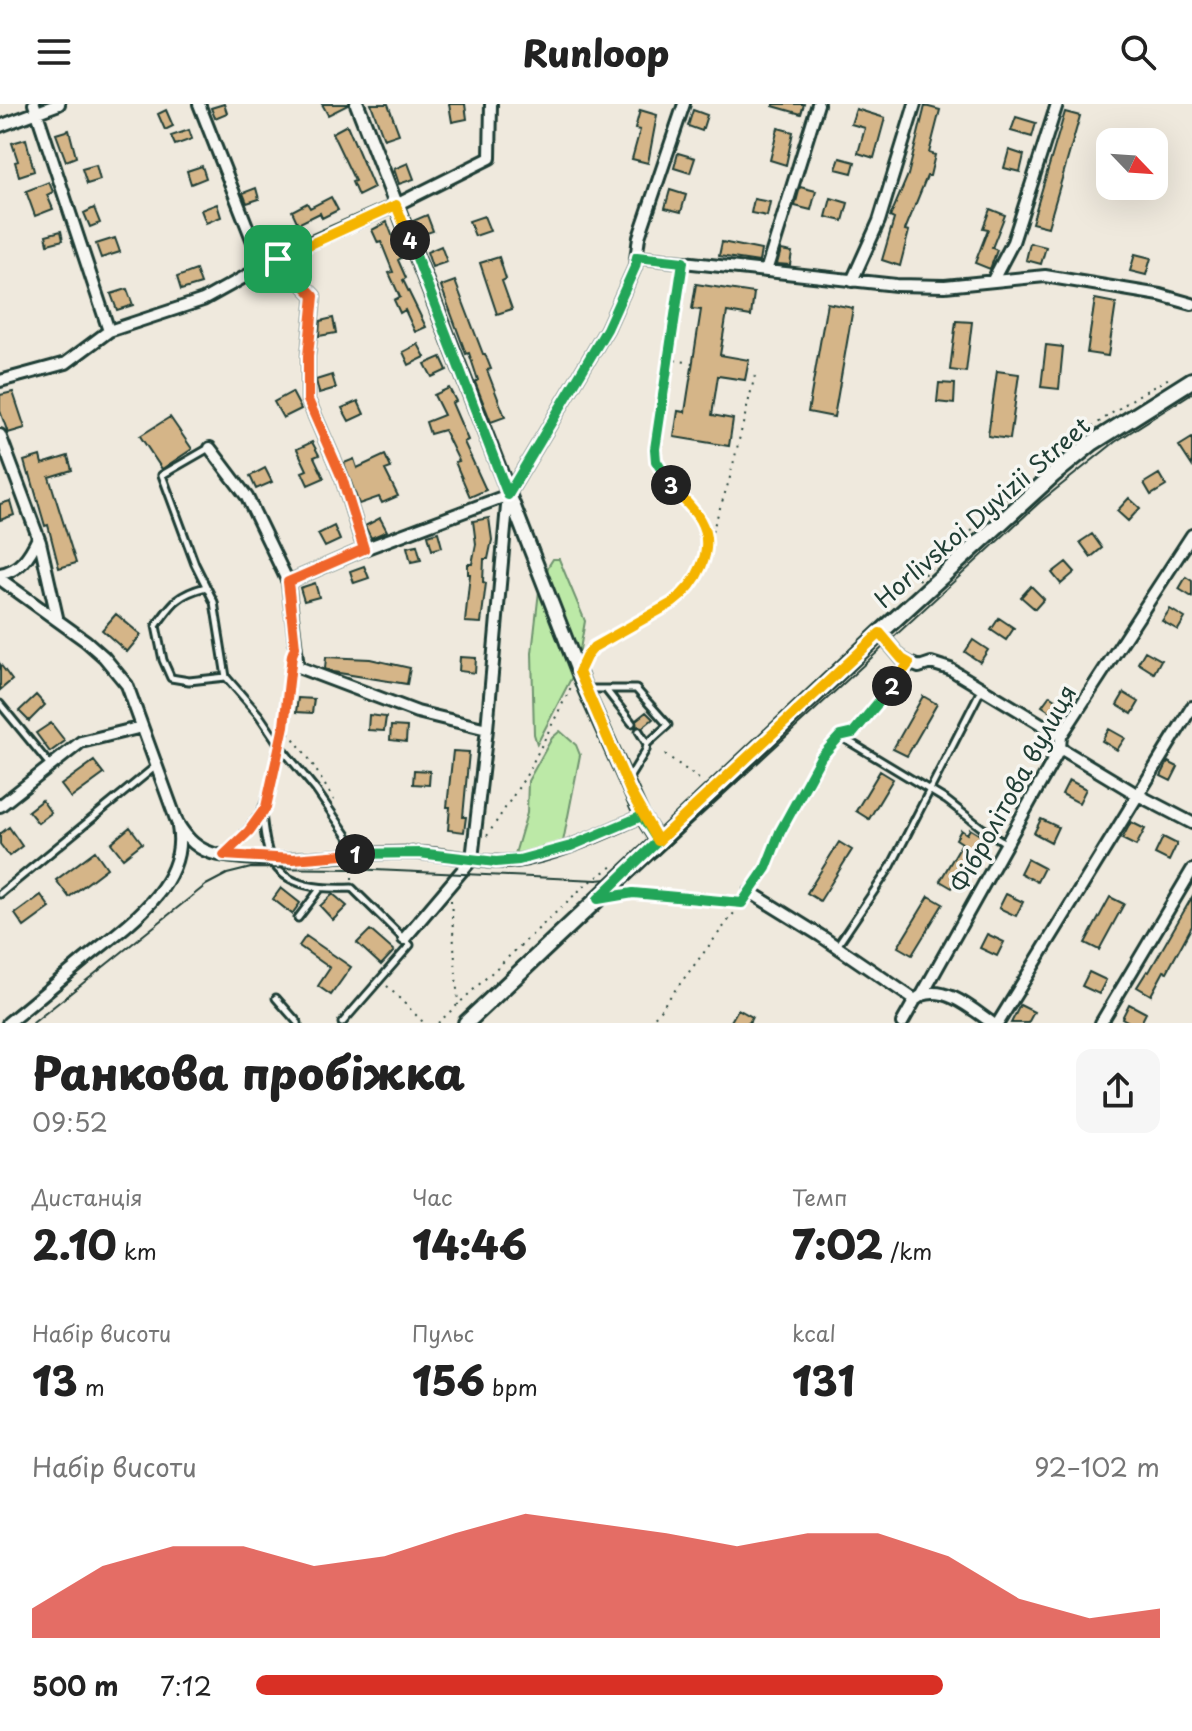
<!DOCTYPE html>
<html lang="uk">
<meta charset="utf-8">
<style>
:root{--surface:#fff;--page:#f6f6f6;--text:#222;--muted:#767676;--accent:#d93025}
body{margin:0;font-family:"Playpen Sans",sans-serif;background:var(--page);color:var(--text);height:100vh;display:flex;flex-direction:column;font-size:30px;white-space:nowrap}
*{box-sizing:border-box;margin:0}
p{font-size:26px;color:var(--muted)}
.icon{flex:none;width:44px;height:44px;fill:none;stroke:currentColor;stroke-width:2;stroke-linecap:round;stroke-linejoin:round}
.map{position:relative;height:919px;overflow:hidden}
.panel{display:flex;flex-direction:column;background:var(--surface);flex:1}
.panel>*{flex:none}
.needle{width:52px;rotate:115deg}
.controls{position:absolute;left:1096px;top:24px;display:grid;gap:16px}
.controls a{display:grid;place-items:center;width:72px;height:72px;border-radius:16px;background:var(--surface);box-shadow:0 8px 32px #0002;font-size:40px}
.pin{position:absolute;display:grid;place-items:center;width:68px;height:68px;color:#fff;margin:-34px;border-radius:16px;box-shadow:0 4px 12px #0006}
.km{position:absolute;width:40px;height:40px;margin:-20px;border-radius:50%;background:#222;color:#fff;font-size:22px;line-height:40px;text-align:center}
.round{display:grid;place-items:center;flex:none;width:84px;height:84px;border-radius:16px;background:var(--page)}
.head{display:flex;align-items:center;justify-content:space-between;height:136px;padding:0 32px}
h1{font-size:44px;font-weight:800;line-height:60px}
.metrics{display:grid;grid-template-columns:repeat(3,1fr);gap:12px;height:136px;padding:8px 32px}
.metrics div{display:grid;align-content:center}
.metrics b{font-size:40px;font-weight:800}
.metrics small{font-size:22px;font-weight:400}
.metrics p{font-size:22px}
.chart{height:224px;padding:16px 32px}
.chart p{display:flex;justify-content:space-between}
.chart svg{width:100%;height:144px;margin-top:8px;fill:var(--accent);opacity:.7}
ul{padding:0 32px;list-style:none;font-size:26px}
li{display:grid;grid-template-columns:128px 96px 1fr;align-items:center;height:60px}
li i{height:20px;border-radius:10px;background:var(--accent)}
header{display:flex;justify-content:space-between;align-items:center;height:104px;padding:0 32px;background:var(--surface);font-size:36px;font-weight:800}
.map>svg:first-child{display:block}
.green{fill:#bce9a7;stroke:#6e936e;stroke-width:2}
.building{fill:#d5b588;stroke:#1f3d34;stroke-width:2}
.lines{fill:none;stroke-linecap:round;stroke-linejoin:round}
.service-casing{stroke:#1f3d34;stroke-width:11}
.minor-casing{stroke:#1f3d34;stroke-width:16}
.tertiary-casing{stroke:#1f3d34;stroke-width:18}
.secondary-casing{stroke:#1f3d34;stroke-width:20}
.path{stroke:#1f3d34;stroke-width:2;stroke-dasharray:2 6;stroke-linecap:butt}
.service{stroke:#f6f6f2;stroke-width:5}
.minor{stroke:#f6f6f2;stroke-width:10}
.tertiary{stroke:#f6f6f2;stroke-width:12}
.secondary{stroke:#f6f6f2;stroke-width:14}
.tram{stroke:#1f3d34;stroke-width:2}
.split-1-casing{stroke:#fff;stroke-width:16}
.split-2-casing{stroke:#fff;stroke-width:16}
.split-3-casing{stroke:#fff;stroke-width:16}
.split-4-casing{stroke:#fff;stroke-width:16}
.split-5-casing{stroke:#fff;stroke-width:16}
.split-1{stroke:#f0652b;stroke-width:10}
.split-2{stroke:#22a559;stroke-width:10}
.split-3{stroke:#f5b400;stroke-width:10}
.split-4{stroke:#22a559;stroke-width:10}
.split-5{stroke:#f5b400;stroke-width:10}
.labels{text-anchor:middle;stroke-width:7;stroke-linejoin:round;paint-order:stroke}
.street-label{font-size:24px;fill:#1f3d34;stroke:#f6f6f2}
</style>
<header><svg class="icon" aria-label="menu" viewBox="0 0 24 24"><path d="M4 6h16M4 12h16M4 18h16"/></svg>Runloop<svg class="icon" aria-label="search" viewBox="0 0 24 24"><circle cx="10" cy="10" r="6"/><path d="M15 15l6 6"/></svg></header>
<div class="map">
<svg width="1192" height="919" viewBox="0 0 1192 919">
<rect width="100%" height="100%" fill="#efe9dd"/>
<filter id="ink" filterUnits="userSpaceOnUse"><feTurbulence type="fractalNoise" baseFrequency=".0125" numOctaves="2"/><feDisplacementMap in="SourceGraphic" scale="16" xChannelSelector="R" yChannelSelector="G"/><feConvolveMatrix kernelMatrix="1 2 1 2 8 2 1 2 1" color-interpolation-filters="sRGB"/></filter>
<g filter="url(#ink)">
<path class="green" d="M553,455H559L585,517L579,551L546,473L548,463Z
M539,487L574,569L537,640L534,630L532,549Z
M560,627L576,641L580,651L563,738L515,750L527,709L528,677L552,634Z"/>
<path class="building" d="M224,0L227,9L215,14L211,4Z
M322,0H348V1L328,11Z
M371,0H388L399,30L384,35Z
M449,0H465L467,15L452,18Z
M774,0H804L801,10L773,2Z
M925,2L940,6L929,49L935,51L930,72H927L905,126L909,127L900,162L882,156L894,115L890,113L908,71Z
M856,5L885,14L874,54L858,49L865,24L851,20Z
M166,6L173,22L165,26L158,10Z
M640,6L657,11L648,59L632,55L640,26L635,25Z
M693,6L707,11L702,27L688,22Z
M1065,8L1080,12L1048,123L1032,119Z
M1016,13L1036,19L1032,33L1011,27Z
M347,21L374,84L358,92L352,78L355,77L332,29Z
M778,24L793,28L786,61L770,56Z
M69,26L76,53L66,57L56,30Z
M189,26L192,35L175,41L171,32Z
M26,35L34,67L19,72L15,58L18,57L12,39Z
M1009,46L1024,51L1020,68L1004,64Z
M678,49L695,54L690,69L674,64Z
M840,54L855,58L852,69L836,65Z
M408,59L414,75L399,80L394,65Z
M96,61L100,76L87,80L82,65Z
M202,62L206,74L191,80L187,67Z
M49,78L53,88L47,91L53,105L35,112L26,87Z
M800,83L816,87L811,106L795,102Z
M256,84L259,95L247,99L243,89Z
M670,86L686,91L681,108L665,104Z
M331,93L338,106L322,114L320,109L298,120L292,107L307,99L310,104Z
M831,94L848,99L843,117L826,113Z
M754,95L770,98L767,112L751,109Z
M217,100L221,113L206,119L201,106Z
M94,104L100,119L90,123L84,109Z
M990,105L1005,111L992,144L997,146L990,165L975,159L988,125L983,124Z
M427,111L433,127L418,132L413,117Z
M484,112L490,127L475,132L469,117Z
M387,118L401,154L398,156L406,174L403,176L426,223L415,228L405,206L400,209L394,196L400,193L389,169L393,168L381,138L378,139L372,126Z
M271,121L274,131L262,136L258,125Z
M61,127L63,136L48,140L46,131Z
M115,134L120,148L101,154L96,140Z
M722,138L761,146L759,158L719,152Z
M1030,139L1046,143L1041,160L1026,156Z
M441,142L447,158L432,163L427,148Z
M781,146L792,148L790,161L777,160Z
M1135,150L1151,154L1146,171L1130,167Z
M499,153L506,175L502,177L512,205L497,210L480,159Z
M196,166L201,180L181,186L177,173Z
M455,177L483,250H485L491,265L487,266L505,313L491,318L475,278L478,276L469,249L466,250L441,182Z
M696,180L754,189L751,212L727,208L720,251L749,256L745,276L718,272L712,311L733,315L729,342L674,333L678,307L685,308L701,206L692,205Z
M127,185L133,201L117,206L111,190Z
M1095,195L1116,199L1108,252L1087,249Z
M827,199L853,204L834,313L808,308Z
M333,214L336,229L319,232L320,217Z
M956,217L972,218L966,268L950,266Z
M418,240L425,253L409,261L403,248Z
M1046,241L1063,243L1059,285L1041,283Z
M441,253L447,266L432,273L425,260Z
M997,267L1019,270L1010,335L988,332Z
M332,271L336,284L319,289L316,276Z
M939,279L955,280L954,300L937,298Z
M449,284L456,297L452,299L468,336L464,338L486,386L470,393L455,358L459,357L444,326L430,330L426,318L444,311L434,291Z
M13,288L25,324L8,329L0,307V291Z
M292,288L301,305L283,314L274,298Z
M358,297L364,310L349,317L342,304Z
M170,313L192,345L162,365L140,332Z
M1192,334V362L1179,342Z
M312,338L319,351L314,353L324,374L308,381L302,368L307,366L297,345Z
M385,351L391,364L385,366L398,392L382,399L379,393L359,400L344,359L354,355L357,364Z
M40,352L42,360L68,352L72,366L49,373L76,459L59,464L48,421L45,422L30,370L28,371L24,357Z
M265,364L272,378L256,385L250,372Z
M1159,370L1166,382L1151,391L1144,379Z
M1129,394L1140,404L1128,417L1117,407Z
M10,397L14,411L0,416V400Z
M380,414L387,427L371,434L365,422Z
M489,414L492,436L488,455H484L483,478L486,479L481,519L465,518L470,470H468V460H472L476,440L473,417Z
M334,422L340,436L325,443L318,430Z
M438,428L442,443L432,446L428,431Z
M1092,430L1102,444L1091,453L1080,438Z
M417,441L421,456L411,458L407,443Z
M1066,458L1075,468L1061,480L1052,469Z
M364,462L369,474L354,479L350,467Z
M1186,473L1192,477V493L1179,485Z
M315,479L319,493L304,497L300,484Z
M1031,482L1044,495L1035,505L1021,493Z
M1170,505L1185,514L1178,526L1162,517Z
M116,510L141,531L127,548L102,526Z
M999,514L1014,524L1006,536L991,526Z
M973,536L988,546L980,558L965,548Z
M1145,547L1161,556L1154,569L1138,559Z
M326,553L370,555L410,564L407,580L333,568L325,565Z
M460,553L476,554L475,569L459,567Z
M0,560L12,576L0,586Z
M1124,589L1139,598L1132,610L1117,601Z
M36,591L45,601L29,617L19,607Z
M1050,591L1065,601L1057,612L1042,602Z
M923,592L937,600L907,652L893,645Z
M298,594L314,595L312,609L296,608Z
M646,608L653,615L643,623L636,622V616Z
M369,611L386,613L384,627L368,626Z
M51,619L65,637L50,648L36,629Z
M391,622L407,623L406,638L390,636Z
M1109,625L1125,634L1117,646L1102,637Z
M453,647L469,648L463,713H466L464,728L448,726L450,703H447Z
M94,657L104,670L71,694L61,681Z
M1168,658L1178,663L1171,677L1161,672Z
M414,666L430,667L429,681L413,680Z
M880,667L893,675L869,715L856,707Z
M1069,676L1086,685L1079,699L1062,690Z
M42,696L51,709L38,719L28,707Z
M1041,715L1058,723L1051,738L1034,729Z
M1131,718L1145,725L1136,742L1122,735Z
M9,723L22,742L9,752L0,740V730Z
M130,723L142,739L123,754L111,739Z
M970,725L983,733L952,784L940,777L962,739L956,735L961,726L967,730Z
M1163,733L1177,740L1169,757L1155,750Z
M839,738L852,746L820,797L807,789Z
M95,747L107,764L69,793L56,776Z
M1027,755L1044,764L1037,778L1020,769Z
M281,784L300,799L292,810L273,795Z
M333,790L347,802L333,816L320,802Z
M1006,790L1023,798L1016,812L999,804Z
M41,791L50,804L24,823L15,810Z
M929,792L943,800L912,851L898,843Z
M1110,793L1124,800L1099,846L1085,839Z
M1192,793V822L1167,868L1164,867L1151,891L1137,883L1147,867L1149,868Z
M370,826L394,847L381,861L357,839Z
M987,830L1004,838L997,852L980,844Z
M306,832L351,863L331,891L318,882L330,864L299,842Z
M1089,868L1106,876L1099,890L1082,882Z
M1129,900L1146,909L1141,919H1131L1122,914Z
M1020,901L1034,908L1028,919H1011Z
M738,905L752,913L749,919H730Z"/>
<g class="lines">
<g class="service-casing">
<path id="service" d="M209,344L162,371L195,460L214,498L226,573L259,611L280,642L316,686L360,750
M206,483C178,490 172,499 156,522L163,556L171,574L189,577L226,573
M586,585H636L668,621L647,640
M607,587L632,619
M0,600L50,661
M840,632L946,696L982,724L1007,740
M629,674L646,646L647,640L639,627
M262,710C264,725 265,742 271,755C286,785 324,785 352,784L410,841L342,919
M224,751C267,709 267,701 279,643
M0,790L156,662
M298,814L320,785
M837,842L891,762L982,584
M276,894L298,919"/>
</g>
<g class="minor-casing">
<path id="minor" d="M34,0L109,227
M199,0L263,163
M0,22L59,0
M637,153L896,181L945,182L1045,172L1160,191L1192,200
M278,155L314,192L308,252V296L342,374L364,445
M766,167L818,0
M993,176L1013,138L1057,0
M852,177L879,117L915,0
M0,277L66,259L109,227L203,196L293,146L396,101L490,54L491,0
M0,331L40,438L57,513
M210,344L247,393L288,478L298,563L417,608L487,625
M0,470C20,467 30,451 38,434
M0,475L86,537L104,553L127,581L177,718C187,735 198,747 219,751C284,763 353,746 419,749C451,750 484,761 516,757C560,750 602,729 642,712
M288,478L364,445L508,391L607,225L635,163L639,133L684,0
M880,529L902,555L909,559L919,563L931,559L950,565L1061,632
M1060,644L1138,691L1192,719
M0,702L81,638L142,623
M750,788L821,832L915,896
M404,835L472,755L487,625L508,391
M922,891C947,882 972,905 992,919
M8,919C34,898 59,877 84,856C123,824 189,782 178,723
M902,919L915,896L922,891L1060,644L1061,632L1192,431
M998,919L1192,603
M1101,919L1192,766"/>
</g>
<g class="tertiary-casing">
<path id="tertiary" d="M357,0L585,585L642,712L658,737"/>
</g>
<g class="secondary-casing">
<path id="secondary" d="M466,919L880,529L1053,371L1092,339L1192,276"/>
</g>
<path class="path" d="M667,255L693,259
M1092,323L1137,292L1171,273
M707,443L729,377L756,267
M918,476L1013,389
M585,553L594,543L684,491L695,476L706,446L704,423L698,412L679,391L656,357V324L681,167
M284,622L310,656L335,698
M283,628L290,571
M851,629L874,607L904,567
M665,650L703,678
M487,732L526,672L572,581
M352,775V761
M755,781C766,764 772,747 780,729C794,698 812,662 836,637
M620,790L633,789L742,798
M451,796L458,901
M387,882L424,919
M438,919L583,783L613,762
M650,919L744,796"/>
<use href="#service" class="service"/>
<use href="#minor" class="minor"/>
<use href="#tertiary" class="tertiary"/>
<use href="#secondary" class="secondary"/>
<path class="tram" d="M33,919L206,781L227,770L251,764L352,765L597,776C621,775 640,766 658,751L1040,398L1115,338L1192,289"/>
</g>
</g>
<g class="lines" filter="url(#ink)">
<g class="split-1-casing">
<path id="split-1" d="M278,155L314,192L308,252V296L342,374L364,445L288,478L295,543L292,551L284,622L266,703L249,727L224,751L293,755L355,750"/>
</g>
<g class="split-2-casing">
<path id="split-2" d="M355,750L419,749L496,758L519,756L571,742L642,712L658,737L598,795L633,789L742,799L766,764L780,728L821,653L840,632L853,629L892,582"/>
</g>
<g class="split-3-casing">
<path id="split-3" d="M671,381C680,393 693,403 700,416C717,446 696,481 672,499L594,543L586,553L579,568L631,689L658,737L880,529L902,555L909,559L892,582"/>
</g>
<g class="split-4-casing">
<path id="split-4" d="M410,136L508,391L607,225L635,163L637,153L683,158L655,345L656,357L671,381"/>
</g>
<g class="split-5-casing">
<path id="split-5" d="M278,155L396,101L410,136"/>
</g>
<use href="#split-1" class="split-1"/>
<use href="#split-2" class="split-2"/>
<use href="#split-3" class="split-3"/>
<use href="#split-4" class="split-4"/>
<use href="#split-5" class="split-5"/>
</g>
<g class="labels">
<g class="street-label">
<text transform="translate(983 409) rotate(-41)" y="8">Horlivskoi Dyvizii Street</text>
<text transform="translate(1014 685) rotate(-61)" y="8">Фібролітова вулиця</text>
</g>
</g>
</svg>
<div class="controls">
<a><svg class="needle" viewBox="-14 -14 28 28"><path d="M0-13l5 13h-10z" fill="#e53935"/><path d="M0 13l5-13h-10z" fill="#767676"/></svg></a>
</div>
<div class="pin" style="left:278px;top:155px;background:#1e9e55"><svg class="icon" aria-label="arrive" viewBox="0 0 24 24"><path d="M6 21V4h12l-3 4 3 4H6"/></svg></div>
<b class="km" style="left:355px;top:750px">1</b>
<b class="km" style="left:892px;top:582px">2</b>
<b class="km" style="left:671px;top:381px">3</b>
<b class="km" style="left:410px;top:136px">4</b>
</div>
<section class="panel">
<div class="head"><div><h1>Ранкова пробіжка</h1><p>09:52</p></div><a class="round"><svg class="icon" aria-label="share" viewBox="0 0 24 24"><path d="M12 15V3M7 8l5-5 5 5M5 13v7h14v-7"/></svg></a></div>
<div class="metrics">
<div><p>Дистанція</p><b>2.10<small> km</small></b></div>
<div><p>Час</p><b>14:46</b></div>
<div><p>Темп</p><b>7:02<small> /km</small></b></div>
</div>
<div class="metrics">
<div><p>Набір висоти</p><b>13<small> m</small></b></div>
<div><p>Пульс</p><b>156<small> bpm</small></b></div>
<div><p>kcal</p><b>131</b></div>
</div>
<div class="chart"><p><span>Набір висоти</span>92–102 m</p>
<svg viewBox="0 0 160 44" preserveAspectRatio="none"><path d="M0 44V35L10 22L20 16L30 16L40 22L50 19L60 12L70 6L80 9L90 12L100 16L110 12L120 12L130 19L140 32L150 38L160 35V44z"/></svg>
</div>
<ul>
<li><b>500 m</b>7:12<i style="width:76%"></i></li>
</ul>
</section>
